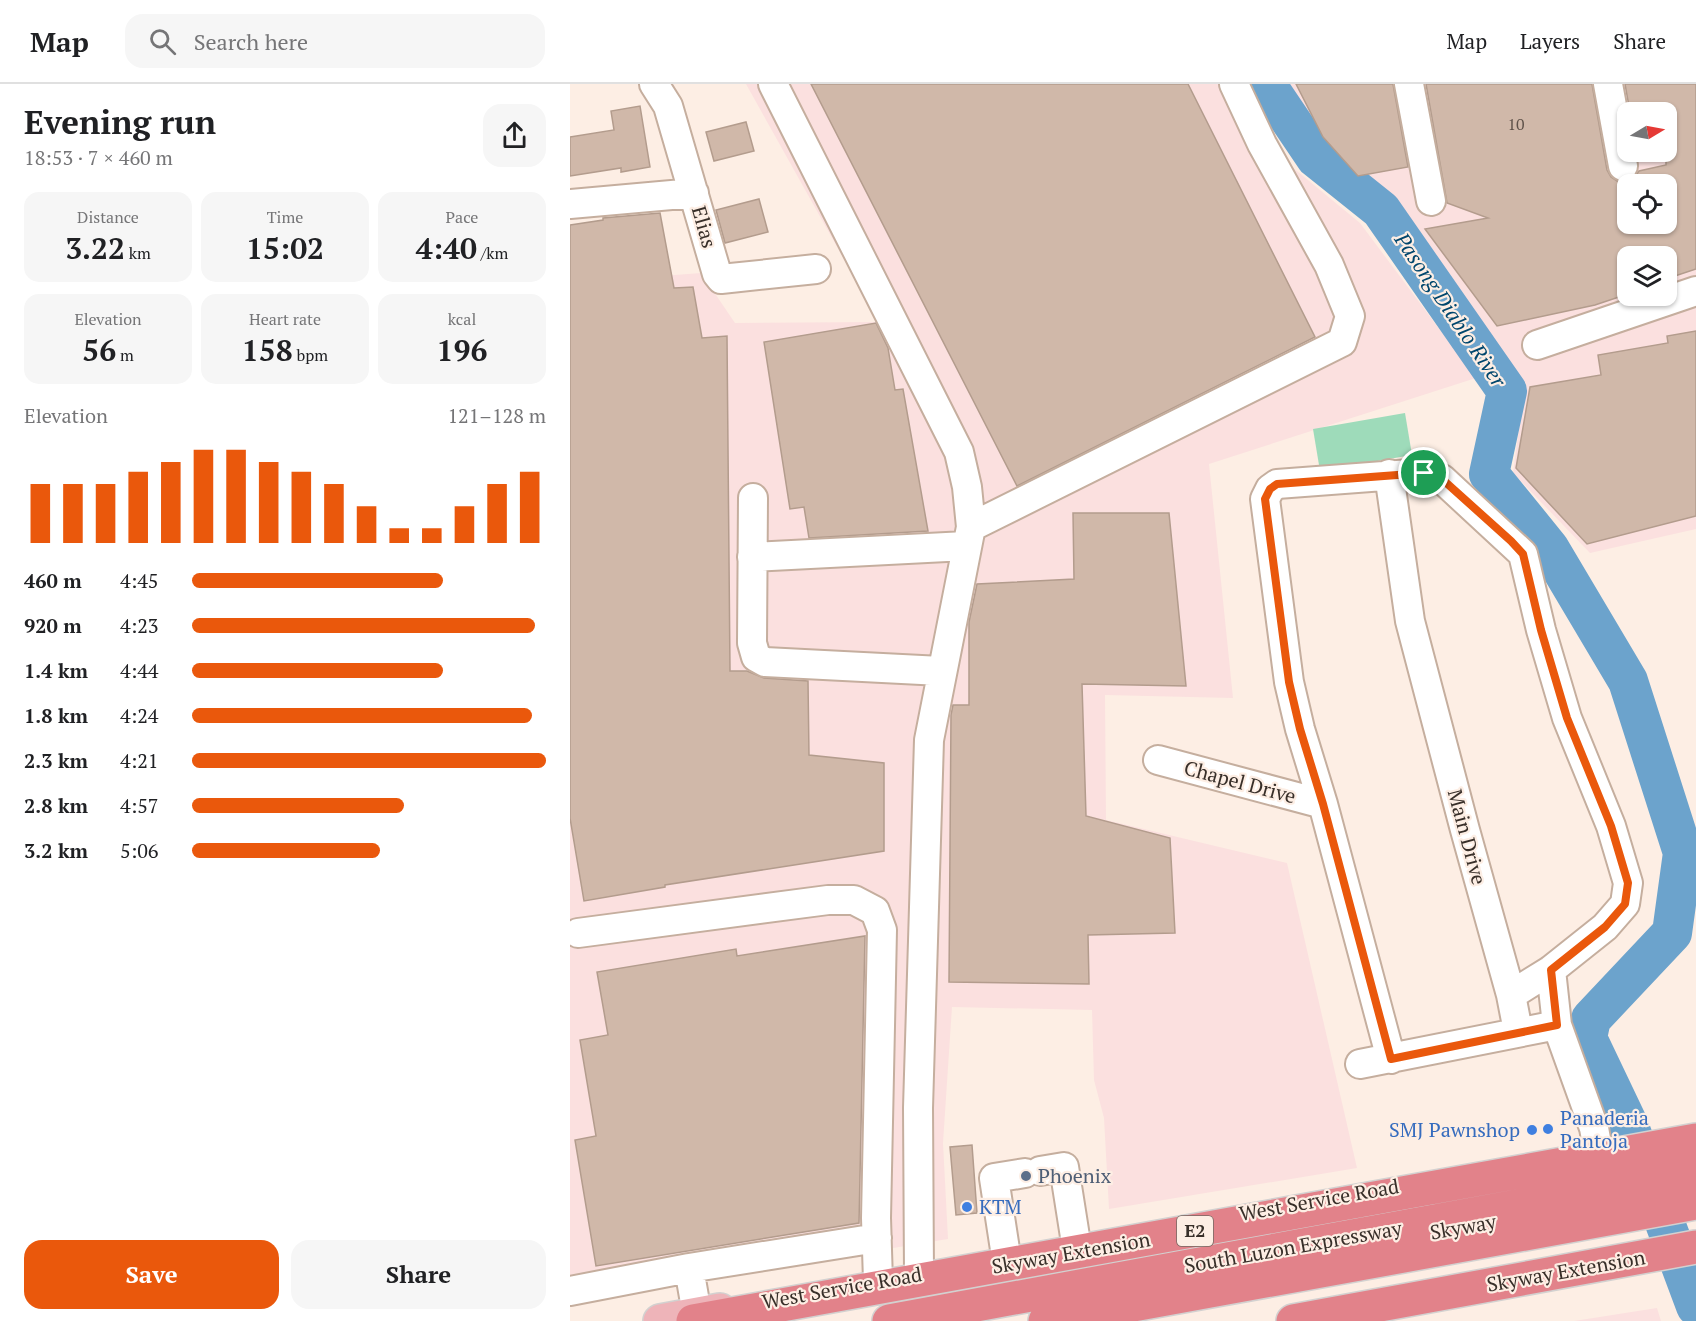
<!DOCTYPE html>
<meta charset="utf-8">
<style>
:root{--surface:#fff;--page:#f6f6f6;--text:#202124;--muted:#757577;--line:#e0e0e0;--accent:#ea580c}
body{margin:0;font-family:"PT Serif",serif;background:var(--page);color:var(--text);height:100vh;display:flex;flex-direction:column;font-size:22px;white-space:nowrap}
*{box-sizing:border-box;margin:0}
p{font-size:20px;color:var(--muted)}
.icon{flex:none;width:33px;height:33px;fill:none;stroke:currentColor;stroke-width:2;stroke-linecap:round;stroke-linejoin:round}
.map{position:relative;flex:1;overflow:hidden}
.details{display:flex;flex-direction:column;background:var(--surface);width:570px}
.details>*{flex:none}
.needle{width:39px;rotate:80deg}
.controls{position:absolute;left:1047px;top:18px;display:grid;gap:12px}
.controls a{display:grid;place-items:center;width:60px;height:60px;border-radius:12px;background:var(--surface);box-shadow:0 2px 4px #0004;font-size:30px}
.pin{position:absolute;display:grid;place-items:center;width:51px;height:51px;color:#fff;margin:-26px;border:3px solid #fff;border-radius:50%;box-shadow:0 2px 6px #0007}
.round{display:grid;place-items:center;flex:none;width:63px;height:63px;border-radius:18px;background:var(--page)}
.head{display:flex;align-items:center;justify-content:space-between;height:102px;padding:0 24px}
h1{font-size:33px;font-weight:700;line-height:45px}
.stats{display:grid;grid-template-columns:repeat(3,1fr);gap:9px;height:102px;padding:6px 24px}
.stats div{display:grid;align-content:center;border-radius:15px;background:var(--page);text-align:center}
.stats b{font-size:30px;font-weight:700}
.stats small{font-size:16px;font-weight:400}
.stats p{font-size:16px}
.chart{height:168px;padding:12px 24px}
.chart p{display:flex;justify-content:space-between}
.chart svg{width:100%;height:108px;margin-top:6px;stroke:var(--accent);stroke-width:6}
.action{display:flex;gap:12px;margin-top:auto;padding:12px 24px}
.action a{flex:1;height:69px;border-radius:18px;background:var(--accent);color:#fff;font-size:24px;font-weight:700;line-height:69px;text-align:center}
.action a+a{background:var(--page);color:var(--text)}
ul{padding:0 24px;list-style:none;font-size:20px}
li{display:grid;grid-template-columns:96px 72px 1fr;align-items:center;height:45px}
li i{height:15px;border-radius:8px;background:var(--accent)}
header{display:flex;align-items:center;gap:36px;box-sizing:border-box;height:84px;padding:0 30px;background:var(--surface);border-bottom:2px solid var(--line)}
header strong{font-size:28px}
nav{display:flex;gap:33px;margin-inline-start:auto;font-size:21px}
.search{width:420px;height:54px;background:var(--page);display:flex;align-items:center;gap:15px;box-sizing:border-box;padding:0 21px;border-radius:18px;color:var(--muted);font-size:22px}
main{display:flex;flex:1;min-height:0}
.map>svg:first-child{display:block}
.industrial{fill:#fbe0df;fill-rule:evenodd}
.green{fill:#9edbba}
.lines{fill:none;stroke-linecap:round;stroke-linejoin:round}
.river{stroke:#6ca3cc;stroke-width:40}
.building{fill:#d0b8a9;stroke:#b39c8d;stroke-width:1.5;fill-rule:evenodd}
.minor-casing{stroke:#c5ae9e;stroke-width:32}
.major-casing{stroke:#d3d1d0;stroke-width:36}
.highway-casing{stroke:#d3d1d0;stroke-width:36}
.minor{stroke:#fff;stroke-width:28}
.major{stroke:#eeb4b9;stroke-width:33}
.highway{stroke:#e2828a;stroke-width:33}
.route-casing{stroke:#fff;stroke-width:12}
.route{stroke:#ea580c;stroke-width:8}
.shop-dot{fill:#3f7fe0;stroke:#fdeee4;stroke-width:2}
.service-dot{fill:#5c6f8a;stroke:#fdeee4;stroke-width:2}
.labels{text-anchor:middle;stroke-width:4.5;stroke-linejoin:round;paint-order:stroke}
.number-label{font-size:16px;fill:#5e5149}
.shield{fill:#fdeee4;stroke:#736861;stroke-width:1.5}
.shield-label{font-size:18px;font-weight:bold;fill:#382f29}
.street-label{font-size:20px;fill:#382f29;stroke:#fdeee4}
.shop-label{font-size:20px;fill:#366cbe;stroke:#fdeee4;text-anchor:start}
.service-label{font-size:20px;fill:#4e5e75;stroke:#fdeee4;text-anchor:start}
.water-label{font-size:21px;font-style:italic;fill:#00466d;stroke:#fdeee4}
</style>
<header>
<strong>Map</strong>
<div class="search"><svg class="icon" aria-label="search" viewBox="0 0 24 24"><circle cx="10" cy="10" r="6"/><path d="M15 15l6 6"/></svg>Search here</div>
<nav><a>Map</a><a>Layers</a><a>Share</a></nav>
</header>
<main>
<section class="details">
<div class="head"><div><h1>Evening run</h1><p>18:53 · 7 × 460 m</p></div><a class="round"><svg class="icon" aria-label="share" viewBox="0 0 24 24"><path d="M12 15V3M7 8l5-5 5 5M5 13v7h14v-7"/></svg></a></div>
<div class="stats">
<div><p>Distance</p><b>3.22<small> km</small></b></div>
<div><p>Time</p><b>15:02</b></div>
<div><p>Pace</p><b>4:40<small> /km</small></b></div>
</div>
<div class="stats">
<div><p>Elevation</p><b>56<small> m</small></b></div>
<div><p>Heart rate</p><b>158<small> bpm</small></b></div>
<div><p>kcal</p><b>196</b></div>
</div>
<div class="chart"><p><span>Elevation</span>121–128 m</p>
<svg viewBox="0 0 160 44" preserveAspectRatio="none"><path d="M5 44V20M15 44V20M25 44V20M35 44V15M45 44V11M55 44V6M65 44V6M75 44V11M85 44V15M95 44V20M105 44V29M115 44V38M125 44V38M135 44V29M145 44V20M155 44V15"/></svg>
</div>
<ul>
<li><b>460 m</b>4:45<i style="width:71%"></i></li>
<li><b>920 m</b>4:23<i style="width:97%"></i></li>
<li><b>1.4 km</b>4:44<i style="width:71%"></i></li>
<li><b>1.8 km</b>4:24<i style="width:96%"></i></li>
<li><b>2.3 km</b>4:21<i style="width:100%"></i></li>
<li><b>2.8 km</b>4:57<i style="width:60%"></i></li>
<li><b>3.2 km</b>5:06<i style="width:53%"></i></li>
</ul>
<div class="action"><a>Save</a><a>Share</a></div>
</section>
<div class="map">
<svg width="1126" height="1237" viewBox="0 0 1126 1237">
<rect width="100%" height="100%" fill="#fdeee4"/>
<path class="industrial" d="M176,0H676L710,73L790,139L906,294L639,380L663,614L535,611L536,736L717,779L787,1084L539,1125L534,1034L524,996L522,926L382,923L373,1059L378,1155L0,1217V199L131,189L165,239L309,238Z
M705,0H1126V445L1020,469L943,389L954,307L851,154L745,73ZM1058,28H1096V68H1058ZM1058,100H1096V140H1058ZM1058,172H1096V212H1058Z
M1087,1224L1091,1237H1004Z"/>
<path class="green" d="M835,329L842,371L750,387L743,345Z"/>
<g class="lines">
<path class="river" d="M696,0L746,74L811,126L937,307L919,390L979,464L1058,597L1113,769L1102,849L1021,935L1017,954L1058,1040L1126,1222"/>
</g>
<path class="building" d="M241,0H618L745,253L447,402Z
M726,0H823L838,83L788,92L753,53Z
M856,0H1022L1037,86L1041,93L1047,97L1055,98L1064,94L1069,87L1096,81V28H1060L1055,0H1126V185L1096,195V172H1058V210L1025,221L927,242L855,145L918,134L877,119ZM1058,100H1096V140H1058Z
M70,22L80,83L51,88V84L0,92V53L44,46L41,27Z
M176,38L184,67L144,77L136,48Z
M189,115L198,148L155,159L146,126Z
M90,129L104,204L123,203L132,254L157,252L160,587H177L194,594L238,597L239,671L314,679V767L95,801V803L14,817L0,734V141L33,136V134Z
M306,239L318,264L325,306L333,305L358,447L239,454L234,423L220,425L194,258Z
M1126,247V432L1017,460L946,384L960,303L1031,291L1028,271L1098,259L1097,252Z
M503,429H599L616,602L512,600L516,732L600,754L605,849L518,851L519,900L379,898L381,631L383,621H399V538L407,500L504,495Z
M295,852L289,1139L26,1182L5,1056L26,1052L10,956L38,951L27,888L166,865L167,872Z
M402,1061L407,1129L386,1131L380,1063Z"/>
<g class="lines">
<g class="minor-casing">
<path id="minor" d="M84,0L98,22L147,190L151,195L246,185
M203,0L389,368L397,403L401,443L359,656L348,1024L349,1190
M839,0L861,117
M1038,0L1053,82
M0,120L124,109
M967,261L1126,207
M819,390L840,537L895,746L941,911L948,947
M183,414L182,559L186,573L195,578L371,587
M401,443L772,258L780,232L759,181L692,60L664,0
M182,473L396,462
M588,676L753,720
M8,849L258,816H284L305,827L312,846L306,1134L308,1197
M981,886L987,941L1024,1044L1028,1066
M821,975L753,720L730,645L719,598L695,415L700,405L707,400L854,389L872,395L953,470L971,546L997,634L1041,742L1058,799L1055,820L1035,843L981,886L941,911
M790,980L987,941
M470,1087L494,1083L506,1159
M436,1172L424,1094L455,1089
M119,1184L127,1230
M0,1207L119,1184L307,1154"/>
</g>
<g class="major-casing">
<path id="major" d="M90,1237L150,1226"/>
</g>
<g class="highway-casing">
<path id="highway" d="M123,1237L1126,1056
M319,1237L1126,1089
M475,1237L1126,1119
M723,1237L1126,1163"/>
</g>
<use href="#minor" class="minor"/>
<use href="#major" class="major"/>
<use href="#highway" class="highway"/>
</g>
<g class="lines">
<g class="route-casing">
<path id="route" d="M854,389L872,395L941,457L953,470L971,546L997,634L1041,742L1058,799L1055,820L1035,843L981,886L987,941L821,975L753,720L730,645L719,598L695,415L700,405L707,400Z"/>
</g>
<use href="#route" class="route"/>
</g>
<g class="shop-dot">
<circle cx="978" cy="1045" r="6"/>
<circle cx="962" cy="1046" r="6"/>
<circle cx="397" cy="1123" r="6"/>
</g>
<circle class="service-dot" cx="456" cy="1092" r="6"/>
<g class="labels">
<g class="number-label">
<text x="946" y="46">10</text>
</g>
<rect class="shield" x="607" y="1132" width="36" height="30" rx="4.5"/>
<g class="shield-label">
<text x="625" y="1153">E2</text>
</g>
<g class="street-label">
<text transform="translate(134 143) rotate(74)" y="7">Elias</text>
<text transform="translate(670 698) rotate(15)" y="7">Chapel Drive</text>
<text transform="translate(897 753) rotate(75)" y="7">Main Drive</text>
<text transform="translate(749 1116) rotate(-10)" y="7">West Service Road</text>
<text transform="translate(893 1143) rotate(-10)" y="7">Skyway</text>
<text transform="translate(723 1163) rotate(-10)" y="7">South Luzon Expressway</text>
<text transform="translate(501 1169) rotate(-10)" y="7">Skyway Extension</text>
<text transform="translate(996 1187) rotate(-10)" y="7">Skyway Extension</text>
<text transform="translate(272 1204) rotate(-10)" y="7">West Service Road</text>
</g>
<g class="shop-label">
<text x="990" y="1041">Panaderia<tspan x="990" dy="23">Pantoja</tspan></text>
<text x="950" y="1053" text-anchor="end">SMJ Pawnshop</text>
<text x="409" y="1130">KTM</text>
</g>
<g class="service-label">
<text x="468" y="1099">Phoenix</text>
</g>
<g class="water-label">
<text transform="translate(880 226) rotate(56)" y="7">Pasong Diablo River</text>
</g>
</g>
</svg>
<div class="controls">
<a><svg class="needle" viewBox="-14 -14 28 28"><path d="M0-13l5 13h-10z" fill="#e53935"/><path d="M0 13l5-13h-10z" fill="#757577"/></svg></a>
<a><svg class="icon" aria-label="locate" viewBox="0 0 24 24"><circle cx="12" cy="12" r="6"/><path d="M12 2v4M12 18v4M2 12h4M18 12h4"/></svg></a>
<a><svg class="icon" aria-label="layers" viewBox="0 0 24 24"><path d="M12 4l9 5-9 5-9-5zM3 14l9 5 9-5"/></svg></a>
</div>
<div class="pin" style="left:854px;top:389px;background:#1e9e55"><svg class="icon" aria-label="arrive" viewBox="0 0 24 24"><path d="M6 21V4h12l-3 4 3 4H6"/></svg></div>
</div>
</main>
